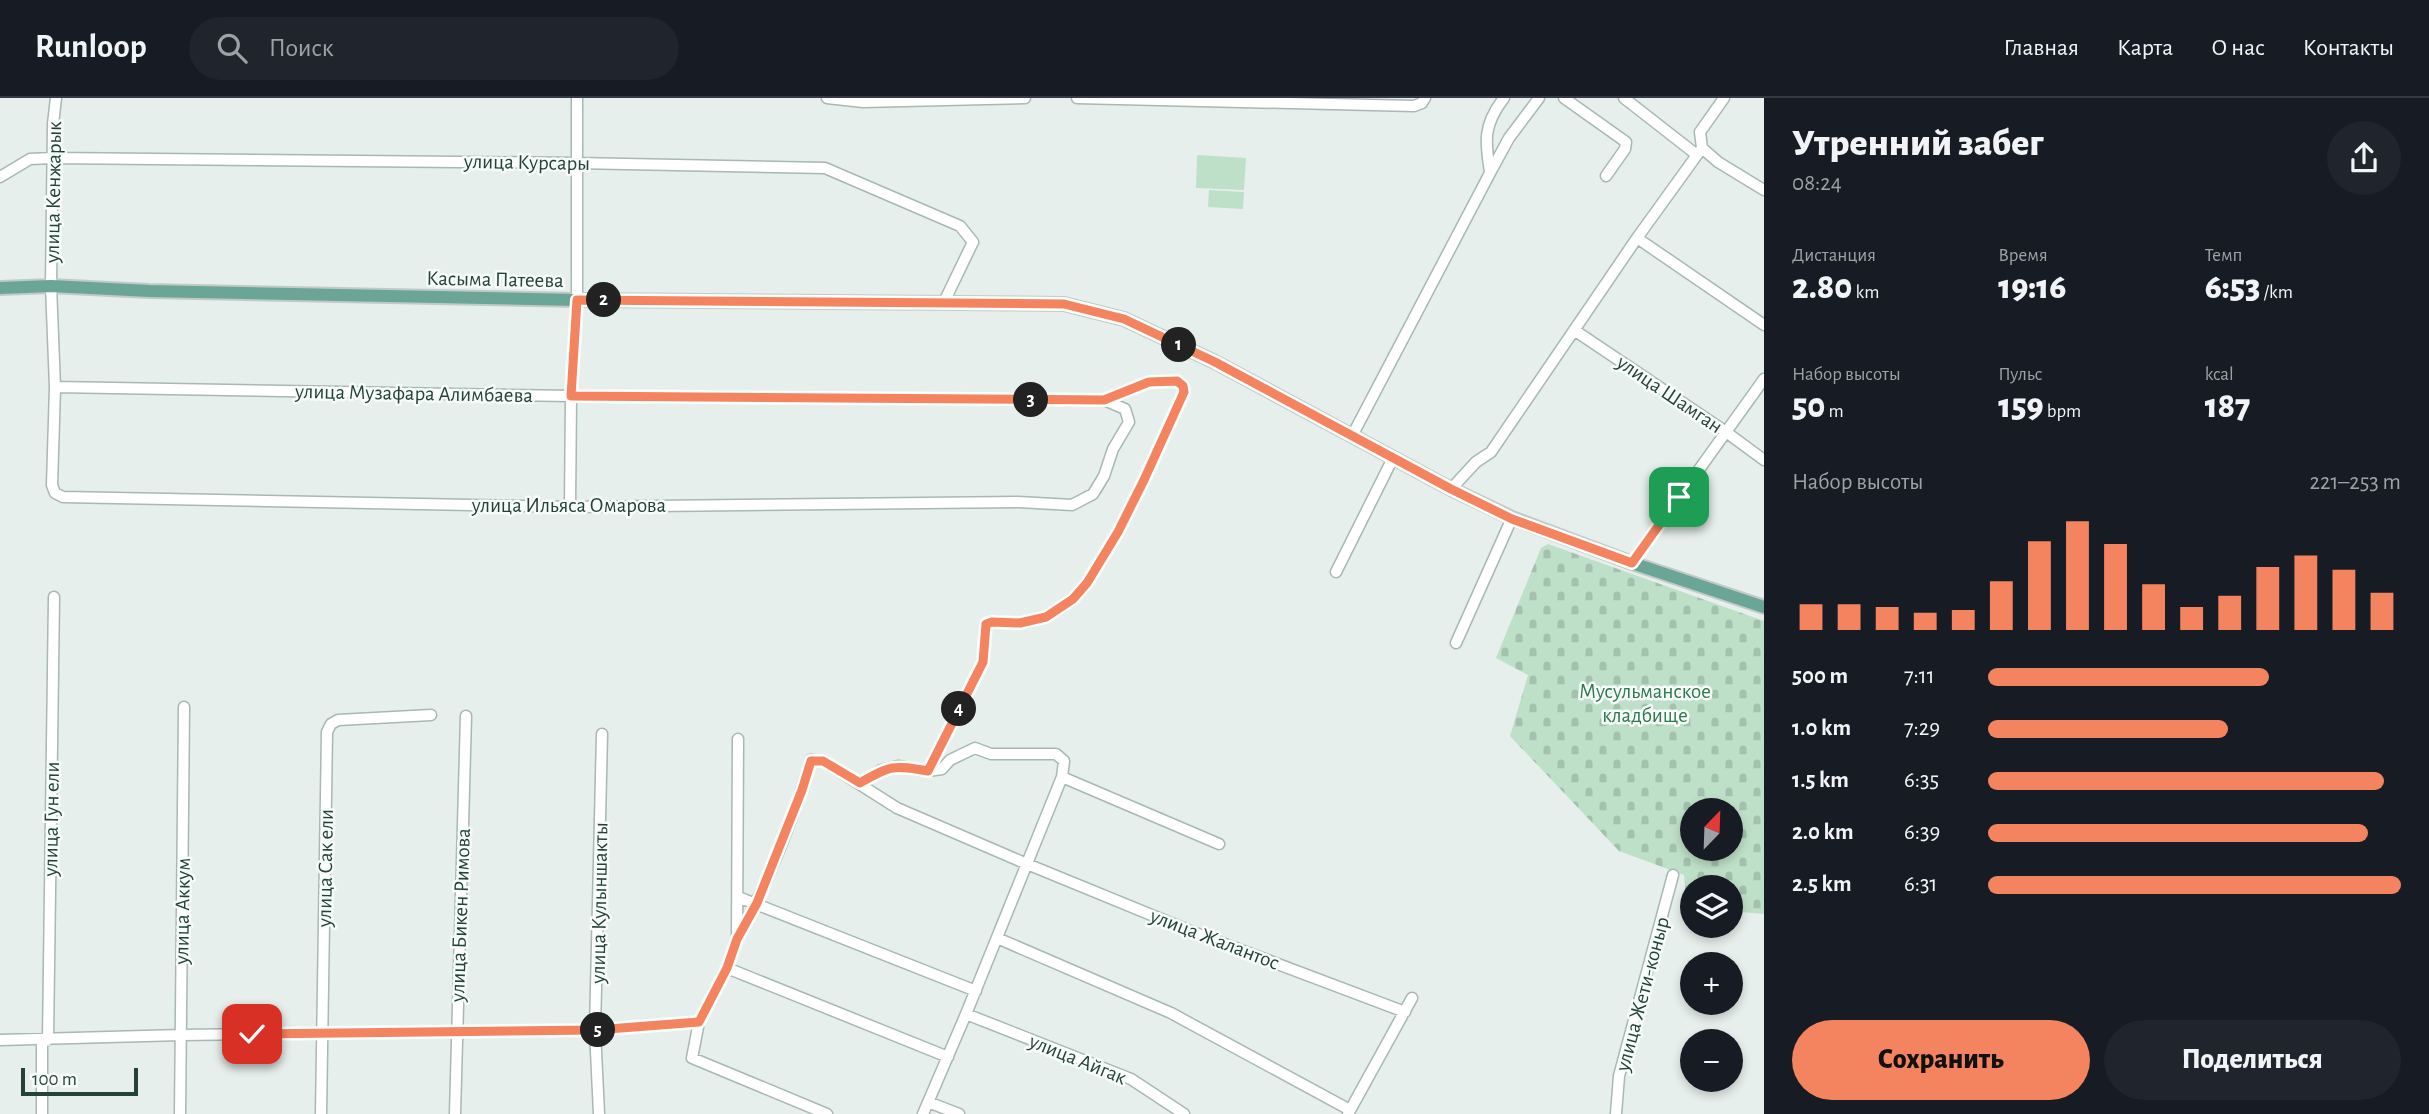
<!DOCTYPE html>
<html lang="ru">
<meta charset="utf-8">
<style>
:root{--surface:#171b24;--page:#20242c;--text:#f1f3f6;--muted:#9ea1a6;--line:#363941;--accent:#f4845f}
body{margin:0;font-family:"Alegreya Sans",sans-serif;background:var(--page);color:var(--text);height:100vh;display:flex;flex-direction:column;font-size:26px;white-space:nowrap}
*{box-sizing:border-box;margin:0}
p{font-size:23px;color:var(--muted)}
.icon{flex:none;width:38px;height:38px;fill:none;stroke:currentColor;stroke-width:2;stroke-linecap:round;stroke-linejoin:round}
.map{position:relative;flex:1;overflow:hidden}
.side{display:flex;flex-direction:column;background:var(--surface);width:665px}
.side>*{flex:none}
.needle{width:46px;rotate:23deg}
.controls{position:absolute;left:1680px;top:700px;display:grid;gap:14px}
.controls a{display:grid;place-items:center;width:63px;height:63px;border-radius:50%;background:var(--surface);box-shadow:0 4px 10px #0003;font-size:35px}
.scale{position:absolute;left:21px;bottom:18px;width:117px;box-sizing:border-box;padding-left:7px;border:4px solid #24423a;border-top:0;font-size:19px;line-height:24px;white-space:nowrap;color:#24423a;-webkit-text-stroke:5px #f7fbf9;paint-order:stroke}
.pin{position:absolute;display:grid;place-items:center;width:60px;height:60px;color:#fff;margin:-30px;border-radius:14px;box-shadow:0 4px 10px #0006}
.km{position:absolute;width:35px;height:35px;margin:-18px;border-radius:50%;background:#222;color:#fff;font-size:19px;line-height:35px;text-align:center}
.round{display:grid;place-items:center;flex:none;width:74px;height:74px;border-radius:37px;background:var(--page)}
.overview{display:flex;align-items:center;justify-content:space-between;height:119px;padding:0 28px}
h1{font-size:38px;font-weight:800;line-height:52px}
.stats{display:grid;grid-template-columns:repeat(3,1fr);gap:10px;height:119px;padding:7px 28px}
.stats div{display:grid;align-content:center}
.stats b{font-size:35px;font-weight:800}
.stats small{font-size:19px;font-weight:400}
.stats p{font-size:19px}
.chart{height:196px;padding:14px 28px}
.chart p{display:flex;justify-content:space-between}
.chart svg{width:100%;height:126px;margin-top:7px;stroke:var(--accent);stroke-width:6}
.primary-button{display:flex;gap:14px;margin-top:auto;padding:14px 28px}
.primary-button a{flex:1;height:80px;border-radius:42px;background:var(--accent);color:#111;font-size:28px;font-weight:800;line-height:80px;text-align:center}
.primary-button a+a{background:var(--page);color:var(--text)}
ul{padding:0 28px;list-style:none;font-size:23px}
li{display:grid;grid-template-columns:112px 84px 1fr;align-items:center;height:52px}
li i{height:18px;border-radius:9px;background:var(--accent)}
header{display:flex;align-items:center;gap:42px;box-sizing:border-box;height:98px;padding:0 35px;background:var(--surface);border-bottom:2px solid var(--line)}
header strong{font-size:33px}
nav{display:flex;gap:38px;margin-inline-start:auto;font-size:24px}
.search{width:490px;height:63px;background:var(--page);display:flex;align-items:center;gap:18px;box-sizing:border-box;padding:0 24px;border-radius:38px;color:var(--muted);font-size:26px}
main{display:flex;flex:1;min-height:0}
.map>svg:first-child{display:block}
.grass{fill:#bfe0c8}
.cemetery{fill:url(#cemetery-stones);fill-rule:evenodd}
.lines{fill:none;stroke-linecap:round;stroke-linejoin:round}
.minor-casing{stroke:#a8b8b2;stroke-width:13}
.major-casing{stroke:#c2cac8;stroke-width:16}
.minor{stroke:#fff;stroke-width:10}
.major{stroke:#6aa596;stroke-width:12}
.route-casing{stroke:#fff;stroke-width:14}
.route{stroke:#f4845f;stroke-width:9}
.labels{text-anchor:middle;stroke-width:5;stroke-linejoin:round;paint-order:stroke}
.street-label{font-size:21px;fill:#24423a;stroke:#f7fbf9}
.park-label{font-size:21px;fill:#2d7a4b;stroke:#f7fbf9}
</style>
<header>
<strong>Runloop</strong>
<div class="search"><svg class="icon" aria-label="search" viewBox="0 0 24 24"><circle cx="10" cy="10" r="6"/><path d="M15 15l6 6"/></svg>Поиск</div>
<nav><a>Главная</a><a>Карта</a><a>О нас</a><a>Контакты</a></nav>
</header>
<main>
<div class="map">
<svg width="1764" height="1016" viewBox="0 0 1764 1016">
<defs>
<pattern id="cemetery-stones" width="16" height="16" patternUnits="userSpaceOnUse" patternTransform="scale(1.75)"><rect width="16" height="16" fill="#bfe0c8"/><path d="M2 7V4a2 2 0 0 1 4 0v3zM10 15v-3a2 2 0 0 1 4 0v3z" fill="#a4c1ad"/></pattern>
</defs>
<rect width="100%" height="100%" fill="#e6efeb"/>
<path class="grass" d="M1197,57L1246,60L1244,92L1196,90Z
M1209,92L1244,94L1243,111L1208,109Z"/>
<path class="cemetery" d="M1548,446L1764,523V816L1731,813V789H1692V810H1687L1684,777L1619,753L1510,638L1528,577L1496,560L1541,450ZM1692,712H1731V751H1692Z"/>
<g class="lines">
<g class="minor-casing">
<path id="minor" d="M827,0L863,4L1025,0
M1077,0L1414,8L1422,5L1425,0
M1564,0L1626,44L1625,51L1606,78
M1624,0L1697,57
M1702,50L1718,64L1764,92
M1490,74C1485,43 1483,27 1504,0
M0,79L30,61L53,60L575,65L825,70L960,128L973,144L944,204
M1637,140L1764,227
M1574,232L1726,334L1764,362
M55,289L52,387L55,395L63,399L570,409L1018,404L1072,407L1093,396L1104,378L1113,351L1129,324L1125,311L1104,302L571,298L55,289L51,188L53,26L56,0
M1352,338L1490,75L1509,40L1539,0
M1451,391L1476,364L1491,354L1637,140L1702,50L1700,34L1724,0
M570,409L571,298L577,202V0
M1632,465L1764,281
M1336,474L1393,360
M1456,545L1512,420
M738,641L737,841L727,870L699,924L692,960L827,1016
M928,673L983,564L986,526L992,524L1020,525L1046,519L1073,501L1087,485L1118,434L1144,382L1184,294L1183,288L1177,283L1149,284L1104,302
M1062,679L1219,746
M860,685L881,672L898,668L928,673L942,671L950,662L975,650L991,656H1056L1064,663L1062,679L966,916L923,1016
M738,799L976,893
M997,840L1171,915L1350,1012
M737,841C768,785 792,724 811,662L823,663L897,710L1027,766L1193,834L1405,914
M727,870L948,959
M966,916L1131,981L1184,1016
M0,942L181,937L595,932L699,924
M42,942V1016
M48,942L54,499
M928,1004L959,1016
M180,1016L184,609
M321,1016L327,634L331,626L338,622L431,617
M455,1016L466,618
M599,1016L595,932L602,636
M1348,1016L1412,900
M1616,1016L1619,978L1673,777"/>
</g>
<g class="major-casing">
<path id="major" d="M0,190L51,188L149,193L577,202L1064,206L1124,221L1215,264L1451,391L1512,420L1632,465L1764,509"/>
</g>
<use href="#minor" class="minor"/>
<use href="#major" class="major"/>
</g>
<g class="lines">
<g class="route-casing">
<path id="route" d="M252,936L595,932L699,924L727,870L737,841L757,805L802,692L811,663H823L860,685C890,667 894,667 928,673L983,564L986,526L992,524L1020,525L1046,519L1073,501L1087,485L1118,434L1144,382L1184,294L1183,288L1177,283L1149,284L1104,302L571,298L577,202L1064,206L1124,221L1215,264L1451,391L1512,421L1632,465L1679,399"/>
</g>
<use href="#route" class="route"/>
</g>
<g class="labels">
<g class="street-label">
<text transform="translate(527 64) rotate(1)" y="7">улица Курсары</text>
<text transform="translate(53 94) rotate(-89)" y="7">улица Кенжарык</text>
<text transform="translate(495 181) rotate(1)" y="7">Касыма Патеева</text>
<text transform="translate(414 295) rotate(1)" y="7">улица Музафара Алимбаева</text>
<text transform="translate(1670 296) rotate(34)" y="7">улица Шамган</text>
<text x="569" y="414">улица Ильяса Омарова</text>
<text transform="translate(51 721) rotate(-89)" y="7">улица Гун ели</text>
<text transform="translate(325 770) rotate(-89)" y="7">улица Сак ели</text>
<text transform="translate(599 805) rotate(-89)" y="7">улица Кулыншакты</text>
<text transform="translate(182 813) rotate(-89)" y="7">улица Аккум</text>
<text transform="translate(460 817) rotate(-88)" y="7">улица Бикен Римова</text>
<text transform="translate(1215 841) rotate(21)" y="7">улица Жалантос</text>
<text transform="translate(1642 896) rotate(-75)" y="7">улица Жети-коныр</text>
<text transform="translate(1078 961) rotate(22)" y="7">улица Айгак</text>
</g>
<g class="park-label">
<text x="1645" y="600">Мусульманское<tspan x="1645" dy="24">кладбище</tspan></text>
</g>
</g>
</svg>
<div class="controls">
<a><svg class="needle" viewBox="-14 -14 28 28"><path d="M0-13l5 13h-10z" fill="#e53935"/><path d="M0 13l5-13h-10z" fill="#9ea1a6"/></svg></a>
<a><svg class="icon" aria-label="layers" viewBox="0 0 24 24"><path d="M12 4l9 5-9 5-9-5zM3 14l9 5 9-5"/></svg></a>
<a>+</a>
<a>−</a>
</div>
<div class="scale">100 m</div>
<div class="pin" style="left:1679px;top:399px;background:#1e9e55"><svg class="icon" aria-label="arrive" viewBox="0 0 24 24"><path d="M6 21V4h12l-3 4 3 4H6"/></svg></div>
<div class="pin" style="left:252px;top:936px;background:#d93025"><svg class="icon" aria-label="check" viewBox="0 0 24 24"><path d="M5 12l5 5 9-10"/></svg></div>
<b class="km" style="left:1179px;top:247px">1</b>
<b class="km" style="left:604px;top:202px">2</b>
<b class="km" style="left:1031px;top:302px">3</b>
<b class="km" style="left:959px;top:611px">4</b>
<b class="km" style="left:598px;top:932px">5</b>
</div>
<section class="side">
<div class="overview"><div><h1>Утренний забег</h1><p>08:24</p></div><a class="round"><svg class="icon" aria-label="share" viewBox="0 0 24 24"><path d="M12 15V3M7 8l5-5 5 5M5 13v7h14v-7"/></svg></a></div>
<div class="stats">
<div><p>Дистанция</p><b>2.80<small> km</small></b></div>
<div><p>Время</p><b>19:16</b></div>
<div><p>Темп</p><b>6:53<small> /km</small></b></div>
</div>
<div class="stats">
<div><p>Набор высоты</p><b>50<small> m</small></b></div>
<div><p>Пульс</p><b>159<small> bpm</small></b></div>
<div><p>kcal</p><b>187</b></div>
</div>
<div class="chart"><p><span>Набор высоты</span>221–253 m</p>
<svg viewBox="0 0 160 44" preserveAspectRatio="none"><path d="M5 44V35M15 44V35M25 44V36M35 44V38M45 44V37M55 44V27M65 44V13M75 44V6M85 44V14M95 44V28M105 44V36M115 44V32M125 44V22M135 44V18M145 44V23M155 44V31"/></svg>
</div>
<ul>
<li><b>500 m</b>7:11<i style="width:68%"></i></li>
<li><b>1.0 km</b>7:29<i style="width:58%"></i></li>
<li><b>1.5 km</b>6:35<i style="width:96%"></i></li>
<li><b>2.0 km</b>6:39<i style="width:92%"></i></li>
<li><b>2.5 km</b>6:31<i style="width:100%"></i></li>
</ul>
<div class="primary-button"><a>Сохранить</a><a>Поделиться</a></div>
</section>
</main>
